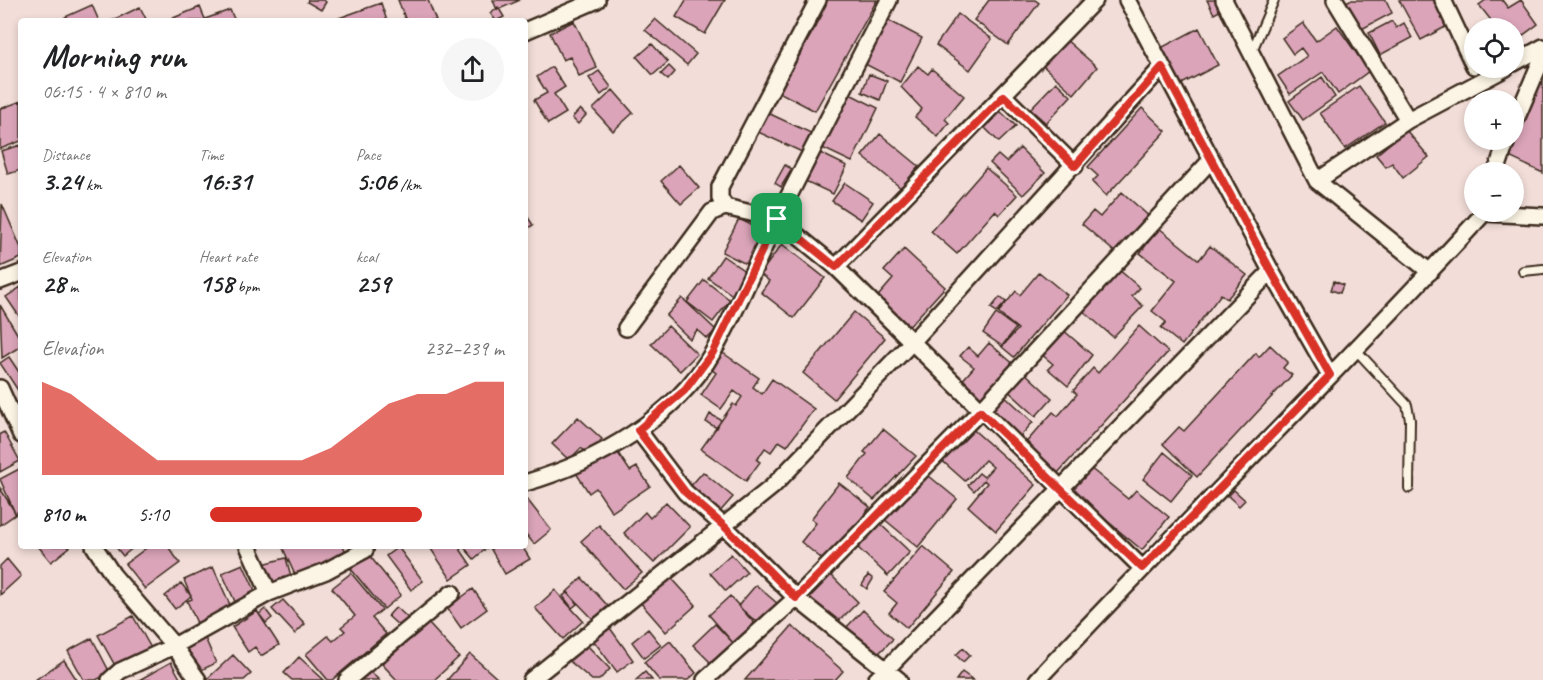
<!DOCTYPE html>
<meta charset="utf-8">
<style>
:root{--surface:#fff;--page:#f6f6f6;--text:#202124;--muted:#757577;--accent:#d93025}
body{margin:0;font-family:Caveat,sans-serif;background:var(--page);color:var(--text);height:100vh;display:flex;flex-direction:column;font-size:22px;white-space:nowrap}
*{box-sizing:border-box;margin:0}
p{font-size:20px;color:var(--muted)}
.icon{flex:none;width:33px;height:33px;fill:none;stroke:currentColor;stroke-width:2;stroke-linecap:round;stroke-linejoin:round}
.map{position:relative;flex:1;overflow:hidden}
.drawer{position:absolute;left:18px;top:18px;width:510px;height:531px;display:flex;flex-direction:column;background:var(--surface);border-radius:6px;box-shadow:0 3px 9px #0003}
.drawer>*{flex:none}
.fabs{position:absolute;left:1464px;top:18px;display:grid;gap:12px}
.fabs a{display:grid;place-items:center;width:60px;height:60px;border-radius:50%;background:var(--surface);box-shadow:0 3px 9px #0003;font-size:30px}
.pin{position:absolute;display:grid;place-items:center;width:51px;height:51px;color:#fff;margin:-26px;border-radius:12px;box-shadow:0 3px 9px #0006}
.round{display:grid;place-items:center;flex:none;width:63px;height:63px;border-radius:32px;background:var(--page)}
.overview{display:flex;align-items:center;justify-content:space-between;height:102px;padding:0 24px}
h1{font-size:33px;font-weight:800;line-height:45px}
.metrics{display:grid;grid-template-columns:repeat(3,1fr);gap:9px;height:102px;padding:6px 24px}
.metrics div{display:grid;align-content:center}
.metrics b{font-size:26px;font-weight:800}
.metrics small{font-size:16px;font-weight:400}
.metrics p{font-size:16px}
.chart{height:168px;padding:12px 24px}
.chart p{display:flex;justify-content:space-between}
.chart svg{width:100%;height:108px;margin-top:6px;fill:var(--accent);opacity:.7}
ul{padding:0 24px;list-style:none;font-size:20px}
li{display:grid;grid-template-columns:96px 72px 1fr;align-items:center;height:45px}
li i{height:15px;border-radius:8px;background:var(--accent)}
.map>svg:first-child{display:block}
.building{fill:#dba4b9;stroke:#3b2a1e;stroke-width:1.5}
.lines{fill:none;stroke-linecap:round;stroke-linejoin:round}
.service-casing{stroke:#3b2a1e;stroke-width:12}
.minor-casing{stroke:#3b2a1e;stroke-width:20}
.service{stroke:#fcf5e5;stroke-width:8}
.minor{stroke:#fcf5e5;stroke-width:15}
.route-casing{stroke:#fff;stroke-width:12}
.route{stroke:#d93025;stroke-width:8}
</style>
<div class="map">
<svg width="1543" height="680" viewBox="0 0 1543 680">
<rect width="100%" height="100%" fill="#f2ddd8"/>
<filter id="ink" filterUnits="userSpaceOnUse"><feTurbulence type="fractalNoise" baseFrequency=".0167" numOctaves="2"/><feDisplacementMap in="SourceGraphic" scale="12" xChannelSelector="R" yChannelSelector="G"/><feConvolveMatrix kernelMatrix="1 2 1 2 8 2 1 2 1" color-interpolation-filters="sRGB"/></filter>
<g filter="url(#ink)">
<path class="building" d="M308,0H324L326,2L321,10L307,2Z
M398,0H428L436,21H406Z
M493,0H520L497,10Z
M686,0H725L705,34L676,17Z
M826,0H877L815,111L779,92L822,15L818,13Z
M989,0H1035L1039,3L1008,45L974,20Z
M1207,0H1223L1227,7L1214,14Z
M1350,0H1386L1392,13L1356,32L1342,4Z
M1399,0H1435L1449,25L1421,40Z
M1486,0H1502L1508,8L1521,0L1538,24L1514,42V28H1497L1479,5Z
M381,3L387,21H340L339,18Z
M92,5L99,21H67L65,17Z
M140,7L147,21H111Z
M200,7L205,19L230,10L235,21H166Z
M498,7L504,17L496,21L490,13Z
M958,14L992,39L970,70L936,45Z
M655,19L696,54L687,65L645,30Z
M886,19L922,38L900,82L863,63Z
M574,21L597,68L579,76L570,57L563,60L550,33Z
M1392,21L1396,28L1404,23L1412,38L1380,55L1369,33Z
M1303,23L1316,41L1337,26L1369,71L1338,94L1323,72L1290,94L1278,76L1307,56L1301,48L1293,54L1282,38Z
M1199,28L1218,65L1178,86L1159,49Z
M1065,39L1097,67L1074,94L1042,65Z
M652,44L668,62L653,75L637,57Z
M669,66L675,72L668,80L661,74Z
M918,66L928,74L932,69L964,96L945,119L949,123L938,137L915,117L922,109L901,87Z
M552,67L565,87L554,94L566,113L548,124L534,100L547,93L537,77Z
M599,71L611,87L601,95L589,78Z
M869,74L887,81L880,100L862,92Z
M1543,74V173L1505,155Z
M1322,77L1335,97L1303,120L1289,101Z
M1056,82L1071,96L1046,123L1030,109Z
M1359,86L1385,122L1345,149L1320,113Z
M613,90L633,113L613,131L593,109Z
M844,91L878,108L852,162L818,146Z
M21,101V141L0,149V109Z
M1142,108L1166,131L1106,196L1092,182L1098,176L1088,167Z
M580,109L586,115L578,124L572,118Z
M1001,112L1016,126L999,142L985,128Z
M768,113L811,133L802,152L758,132Z
M1406,130L1429,157L1403,178L1392,163L1386,167L1376,155Z
M880,134L919,166L901,188L862,156Z
M21,145V170L8,174L1,151Z
M1020,148L1045,173L1023,195L990,163L998,155L1006,162Z
M816,151L847,166L833,194L803,180Z
M679,165L699,188L681,204L661,181Z
M785,165L792,169L781,187L775,183Z
M986,168L1017,195L999,215L995,211L957,254L931,231Z
M845,183L873,202L861,220L832,201Z
M1122,192L1153,220L1117,254L1082,224L1093,211L1100,217Z
M2,204L21,248V258L0,267Z
M525,213L533,225L525,230Z
M739,219L768,233L752,267L722,252Z
M1159,228L1199,260L1210,246L1247,275L1227,299L1221,294L1182,345L1161,328L1166,322L1152,311L1176,281L1140,253Z
M782,244L825,278L794,318L761,292L769,281L760,274Z
M904,249L945,287L905,331L873,302L893,279L884,271Z
M723,256L749,274L734,296L708,278Z
M1117,268L1140,288L1132,296L1143,306L1113,337L1081,309Z
M1039,272L1067,295L1014,357L1002,347L1018,329L998,313L1016,291L1020,295Z
M704,280L730,300L713,322L687,302Z
M1334,281L1343,285L1340,293L1331,290Z
M21,287V319L6,297Z
M1000,297L1006,302L997,312L991,308Z
M682,298L716,330L707,339L697,330L690,339L666,316Z
M0,305L21,340V346L2,358Z
M854,312L885,338L834,399L803,373Z
M996,314L1016,328L1002,346L983,333Z
M668,326L697,354L680,371L651,344Z
M1139,326L1168,352L1056,475L1023,446L1053,412L1058,416L1077,394L1073,391L1093,368L1098,373Z
M1062,329L1092,355L1068,386L1048,369L1053,364L1041,354Z
M989,343L1016,366L984,404L960,383L974,367L960,356L968,347L978,356Z
M1270,345L1288,362L1283,368L1292,375L1197,477L1163,444L1179,427L1184,431L1256,353L1259,357Z
M723,353L759,378L753,387L762,394L772,379L814,409L787,446L779,441L771,452L765,448L757,460L760,462L746,481L701,449L733,404L736,406L742,397L734,391L721,409L701,395L716,373L711,369Z
M9,357L21,375V395L0,363Z
M1023,371L1052,398L1036,416L1006,389Z
M1001,392L1033,422L1017,440L985,409Z
M710,414L721,420L717,428L706,422Z
M578,417L602,439L588,454L581,448L569,460L552,444Z
M968,425L1036,485L996,531L968,506L987,483L984,480L974,491L968,485L979,473L984,477L993,467L985,460L965,481L939,458Z
M883,429L916,456L874,500L848,478L867,454L864,452Z
M4,432L20,461L0,472V434Z
M614,447L630,471L637,467L650,486L612,512L596,488L589,493L576,473Z
M1164,452L1192,475L1171,501L1143,479Z
M1089,467L1128,499L1136,490L1169,517L1142,550L1070,490Z
M21,468V511L15,513L0,479Z
M923,471L957,499L918,547L884,519Z
M703,472L733,497L718,514L688,489Z
M839,483L870,507L827,563L801,542L816,523L811,519Z
M0,488L16,514L0,525Z
M1234,490L1245,500L1239,506L1228,496Z
M526,498L551,530L534,544L525,533Z
M666,502L690,527L654,563L624,533L645,512L650,518Z
M879,523L910,552L888,576L857,547Z
M599,525L642,573L623,589L581,541Z
M38,546H71L51,562Z
M115,546H135L123,556Z
M149,546H173L169,548L180,563L145,589L125,564Z
M282,546H343L346,552L295,575Z
M429,546H458L471,565L451,579Z
M463,546H489L474,559Z
M489,546H522L530,559L505,574Z
M923,546L954,572L907,628L889,613L897,603L884,592Z
M398,547L423,581L411,590L386,556Z
M731,554L747,572L726,591L710,573Z
M369,555L401,595L384,609L351,569Z
M286,558L292,580L270,587L263,564Z
M7,559L21,576L0,595V566Z
M243,564L258,597L237,606L222,573Z
M213,567L231,607L197,623L187,601L192,599L184,580Z
M351,573L382,610L372,618L386,634L332,680H328L306,654L328,636L333,641L345,631L341,627L355,616L332,588Z
M667,573L696,605L666,632L639,601Z
M829,573L858,602L835,625L806,596Z
M868,575L873,579L867,589L862,585Z
M582,578L608,606L593,619L567,592Z
M181,583L191,596L175,609L165,596Z
M756,585L778,604L760,625L738,606Z
M473,589L487,609L461,628L447,608Z
M555,590L583,621L563,639L535,608Z
M568,592L577,604L572,608L563,596Z
M730,596L756,625L734,644L709,615Z
M283,600L305,624L295,634L272,609Z
M396,607L408,618L400,627L388,616Z
M265,609L272,618L266,623L259,614Z
M863,610L893,639L874,658L844,630Z
M257,611L279,645L261,656L255,647L248,652L232,627Z
M133,616L152,650L117,669L98,635Z
M428,623L459,657L434,680H397L382,664Z
M715,624L736,646L714,666L693,645Z
M792,626L843,671L835,680H745Z
M610,628L633,660L617,672L593,640Z
M648,629L661,645L644,658L632,642Z
M92,638L110,673L96,680H84L68,651Z
M205,638L216,663L197,672L186,647Z
M670,641L696,673L688,680H659L644,662Z
M584,642L610,669L599,680H592L567,659Z
M963,648L970,655L963,662L956,655Z
M470,654L499,680H447Z
M233,655L251,674L244,680H206Z
M299,657L324,680H292L284,673Z
M64,660L77,680H35Z
M171,662L181,680H139Z
M367,669L379,680H358Z
M645,672L652,680H636Z
M962,672L973,680H956Z"/>
<g class="lines">
<g class="service-casing">
<path id="service" d="M1252,51L1274,0
M1523,271L1543,269
M1357,351L1407,405L1410,420L1409,488"/>
</g>
<g class="minor-casing">
<path id="minor" d="M889,0L777,219L836,267L1142,568
M1127,0L1271,271L1330,375
M1224,0L1317,181L1430,272
M1335,0L1408,120
M1443,0L1474,66
M525,31L597,0
M1514,63L1543,47
M1004,96L1075,166
M1514,124L1543,56
M1496,172L1507,140
M1317,181L1408,120L1506,68
M725,207L720,198V187L818,0
M836,267L1095,0
M0,281L21,273
M0,388L21,435
M638,430L685,492L725,527L796,598L899,680
M525,483C597,462 675,418 713,352C738,309 756,263 777,219L725,207L712,212L626,328
M94,546L113,575L174,646L120,671L110,680
M248,546L269,593
M198,680L174,646L269,593L326,571L365,550L363,546
M347,680L452,593
M531,680L772,487L913,341L1162,67
M705,680L796,598L980,411L1211,160
M876,680L1271,271
M1037,680C1184,522 1339,372 1484,213L1543,216"/>
</g>
<use href="#service" class="service"/>
<use href="#minor" class="minor"/>
</g>
</g>
<g class="lines" filter="url(#ink)">
<g class="route-casing">
<path id="route" d="M1162,67L1271,271L1330,375L1142,568L980,411L796,598L725,527L685,492L638,430L684,391L713,352L777,219L836,267L1004,96L1075,166Z"/>
</g>
<use href="#route" class="route"/>
</g>
</svg>
<div class="fabs">
<a><svg class="icon" aria-label="locate" viewBox="0 0 24 24"><circle cx="12" cy="12" r="6"/><path d="M12 2v4M12 18v4M2 12h4M18 12h4"/></svg></a>
<a>+</a>
<a>−</a>
</div>
<div class="pin" style="left:777px;top:219px;background:#1e9e55"><svg class="icon" aria-label="arrive" viewBox="0 0 24 24"><path d="M6 21V4h12l-3 4 3 4H6"/></svg></div>
<section class="drawer">
<div class="overview"><div><h1>Morning run</h1><p>06:15 · 4 × 810 m</p></div><a class="round"><svg class="icon" aria-label="share" viewBox="0 0 24 24"><path d="M12 15V3M7 8l5-5 5 5M5 13v7h14v-7"/></svg></a></div>
<div class="metrics">
<div><p>Distance</p><b>3.24<small> km</small></b></div>
<div><p>Time</p><b>16:31</b></div>
<div><p>Pace</p><b>5:06<small> /km</small></b></div>
</div>
<div class="metrics">
<div><p>Elevation</p><b>28<small> m</small></b></div>
<div><p>Heart rate</p><b>158<small> bpm</small></b></div>
<div><p>kcal</p><b>259</b></div>
</div>
<div class="chart"><p><span>Elevation</span>232–239 m</p>
<svg viewBox="0 0 160 44" preserveAspectRatio="none"><path d="M0 44V6L10 11L20 20L30 29L40 38L50 38L60 38L70 38L80 38L90 38L100 33L110 24L120 15L130 11L140 11L150 6L160 6V44z"/></svg>
</div>
<ul>
<li><b>810 m</b>5:10<i style="width:72%"></i></li>
</ul>
</section>
</div>
